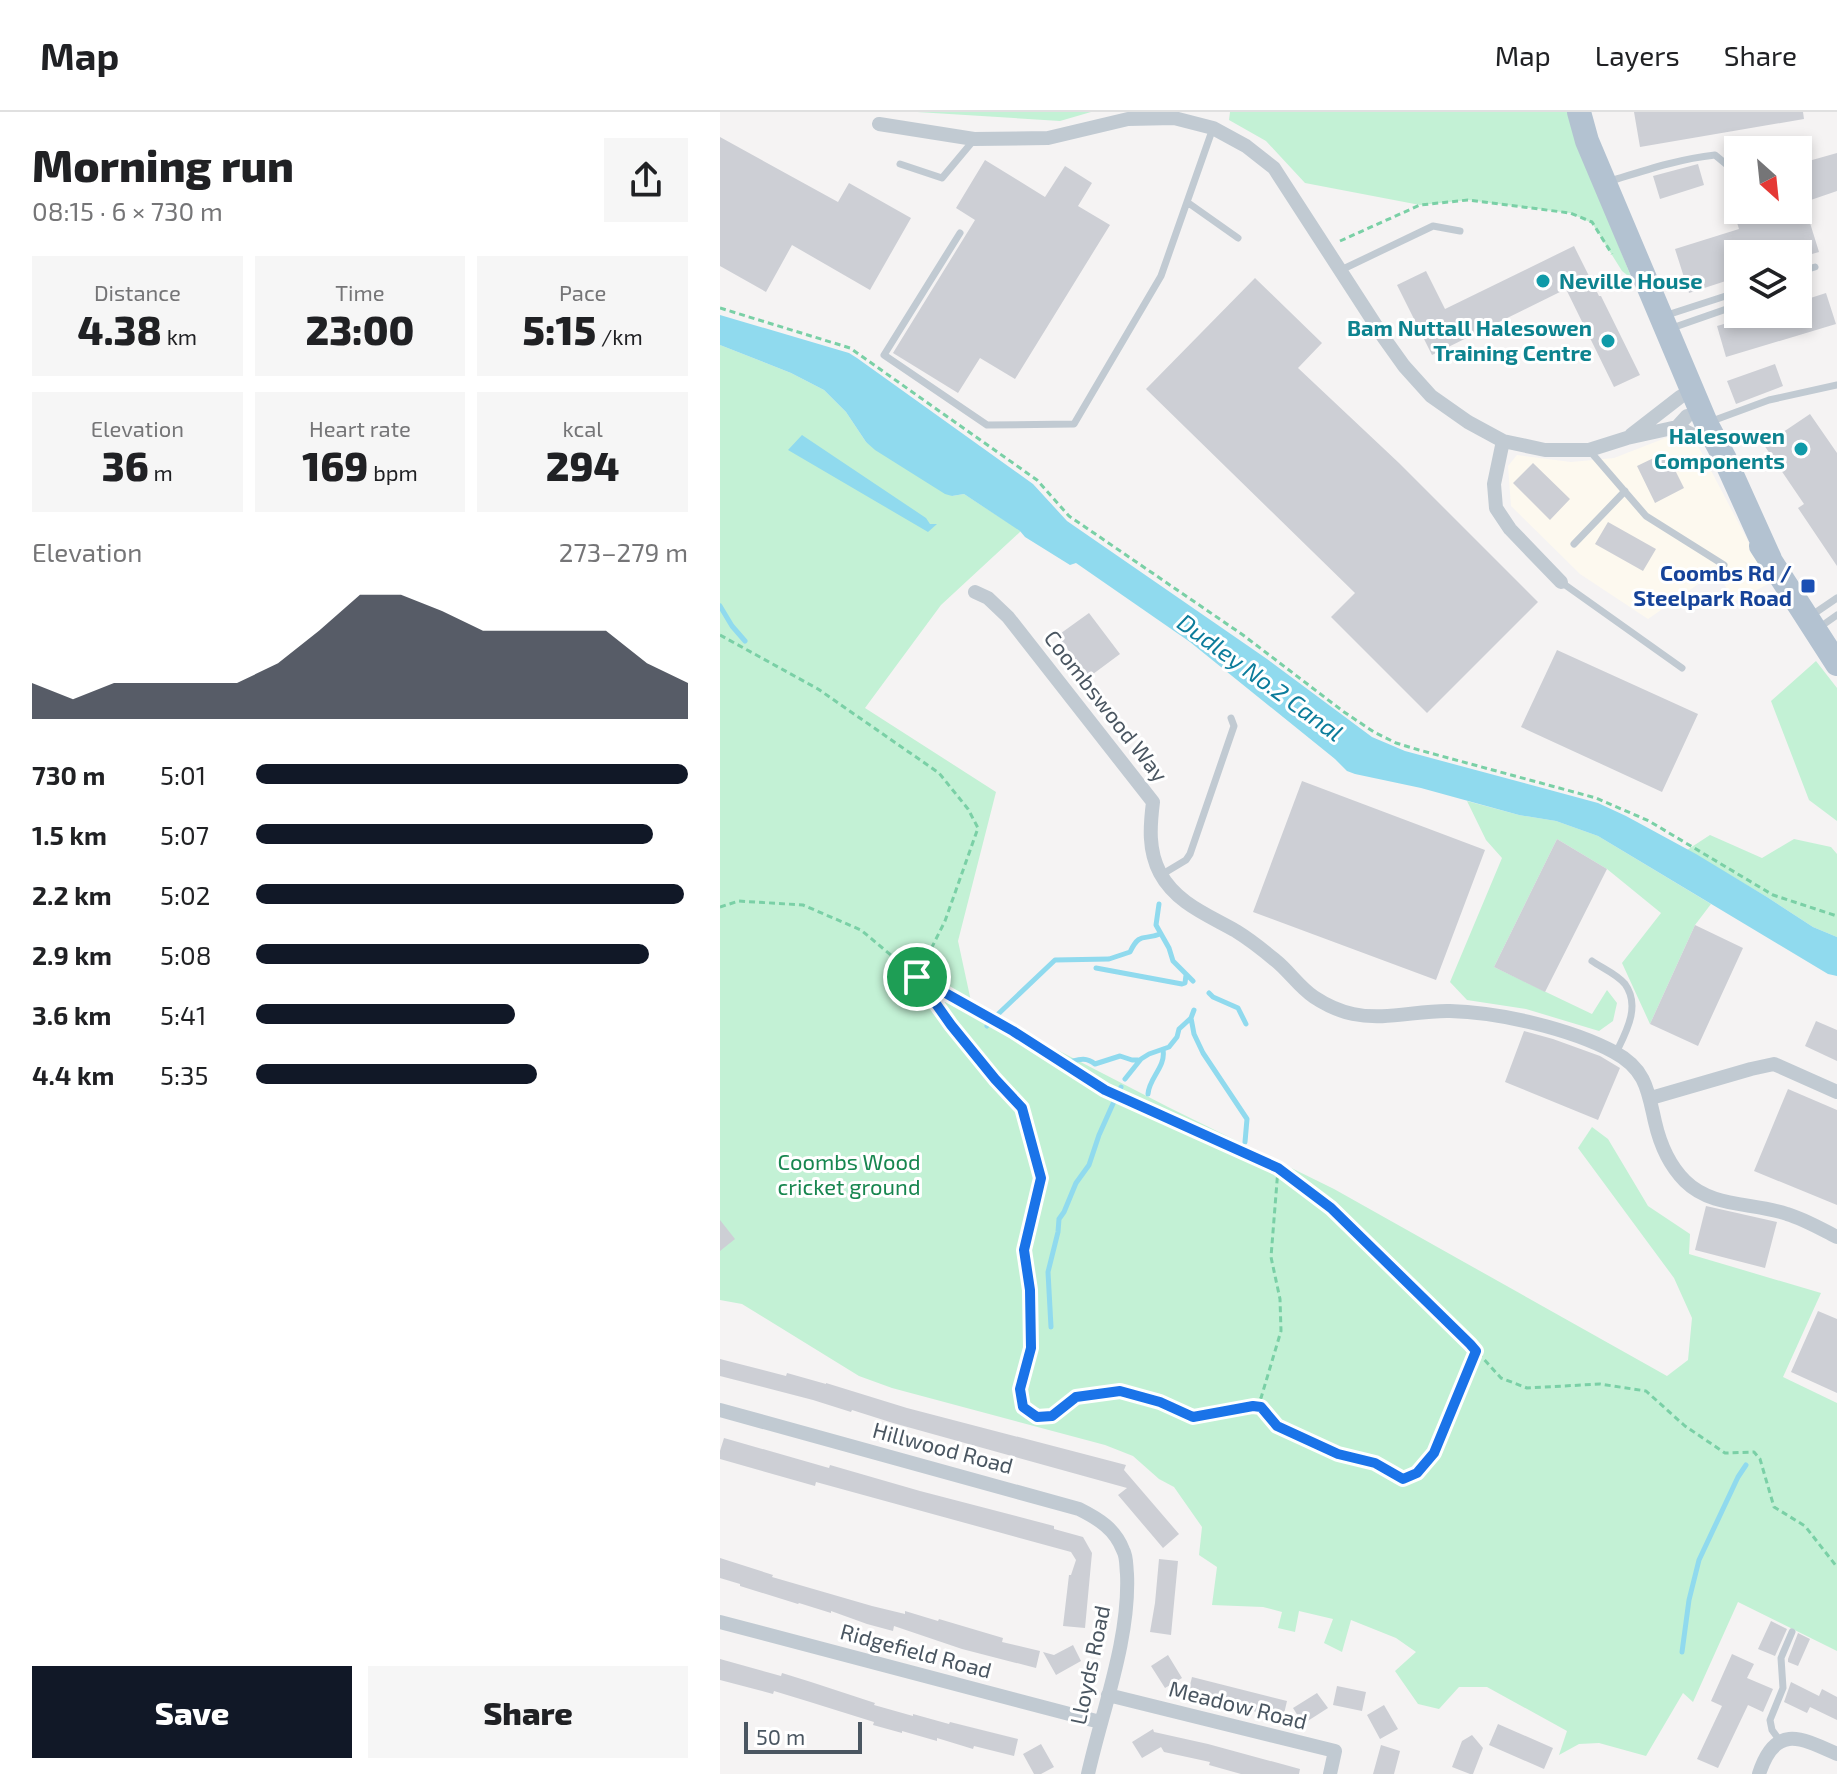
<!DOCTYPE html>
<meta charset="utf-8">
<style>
:root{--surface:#fff;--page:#f6f6f6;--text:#202124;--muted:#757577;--line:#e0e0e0;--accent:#111827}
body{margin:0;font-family:"Exo 2",sans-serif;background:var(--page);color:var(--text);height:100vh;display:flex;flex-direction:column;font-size:30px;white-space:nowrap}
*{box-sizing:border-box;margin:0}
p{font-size:26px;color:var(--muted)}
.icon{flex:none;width:44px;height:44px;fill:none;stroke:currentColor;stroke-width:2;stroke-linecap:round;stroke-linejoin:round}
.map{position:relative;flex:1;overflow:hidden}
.sheet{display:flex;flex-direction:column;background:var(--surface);width:720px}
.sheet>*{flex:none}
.needle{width:52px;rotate:153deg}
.controls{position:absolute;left:1004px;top:24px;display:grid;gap:16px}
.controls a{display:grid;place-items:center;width:88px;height:88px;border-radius:0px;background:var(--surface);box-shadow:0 4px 12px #0003;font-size:40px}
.scale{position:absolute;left:24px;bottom:20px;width:118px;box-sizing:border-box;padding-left:8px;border:4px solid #4a5661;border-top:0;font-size:22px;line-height:28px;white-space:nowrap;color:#4a5661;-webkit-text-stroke:6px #fff;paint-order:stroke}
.pin{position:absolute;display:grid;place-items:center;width:68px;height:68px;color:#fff;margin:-34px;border:4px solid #fff;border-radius:50%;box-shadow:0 2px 8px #0007}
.round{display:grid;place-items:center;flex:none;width:84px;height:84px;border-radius:0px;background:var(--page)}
.summary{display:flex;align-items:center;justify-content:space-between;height:136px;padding:0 32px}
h1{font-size:44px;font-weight:800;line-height:60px}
.metrics{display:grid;grid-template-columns:repeat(3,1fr);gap:12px;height:136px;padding:8px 32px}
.metrics div{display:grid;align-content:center;border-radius:0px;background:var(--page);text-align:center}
.metrics b{font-size:40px;font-weight:800}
.metrics small{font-size:22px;font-weight:400}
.metrics p{font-size:22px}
.chart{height:224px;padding:16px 32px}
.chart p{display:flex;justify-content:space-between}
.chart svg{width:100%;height:144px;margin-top:8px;fill:var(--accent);opacity:.7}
.primary-button{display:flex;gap:16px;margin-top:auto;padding:16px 32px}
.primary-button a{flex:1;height:92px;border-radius:0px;background:var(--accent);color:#fff;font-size:32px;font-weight:800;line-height:92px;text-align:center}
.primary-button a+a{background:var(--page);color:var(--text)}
ul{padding:0 32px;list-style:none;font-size:26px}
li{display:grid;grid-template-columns:128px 96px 1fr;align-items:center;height:60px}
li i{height:20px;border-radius:10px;background:var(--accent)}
header{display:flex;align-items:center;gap:48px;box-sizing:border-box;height:112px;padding:0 40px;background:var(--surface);border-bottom:2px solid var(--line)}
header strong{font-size:38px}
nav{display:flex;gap:44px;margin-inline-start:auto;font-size:28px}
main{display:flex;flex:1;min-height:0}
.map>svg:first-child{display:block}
.commercial{fill:#fdf9ef}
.green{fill:#c3f1d5}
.water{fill:#90daee}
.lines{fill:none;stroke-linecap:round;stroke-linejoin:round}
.stream{stroke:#90daee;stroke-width:5}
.building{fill:#cdcfd5}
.path{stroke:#7ad0a6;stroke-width:3;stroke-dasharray:6 4;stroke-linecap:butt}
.lane{stroke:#c1cad2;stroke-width:7}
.street{stroke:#c1cad2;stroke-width:14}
.primary{stroke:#b3c2d1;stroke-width:24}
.route-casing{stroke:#fff;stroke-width:16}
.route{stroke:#1a73e8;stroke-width:10}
.culture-dot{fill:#0f9aa8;stroke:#fff;stroke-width:3}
.transit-dot{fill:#1a4fb4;stroke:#fff;stroke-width:3}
.labels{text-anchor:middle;stroke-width:6;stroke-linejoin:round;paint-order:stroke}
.culture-label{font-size:22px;font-weight:bold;fill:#0d838f;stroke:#fff;text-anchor:end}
.transit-label{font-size:22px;font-weight:bold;fill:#164399;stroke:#fff;text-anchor:end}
.street-label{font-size:22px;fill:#4a5661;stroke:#fff}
.park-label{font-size:22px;fill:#17864f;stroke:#fff}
.water-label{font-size:24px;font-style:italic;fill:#0c7c9b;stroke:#fff}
</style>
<header>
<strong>Map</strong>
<nav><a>Map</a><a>Layers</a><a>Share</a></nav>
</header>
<main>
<section class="sheet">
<div class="summary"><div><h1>Morning run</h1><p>08:15 · 6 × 730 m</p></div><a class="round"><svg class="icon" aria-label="share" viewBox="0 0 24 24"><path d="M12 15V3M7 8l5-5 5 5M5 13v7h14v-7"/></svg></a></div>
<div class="metrics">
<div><p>Distance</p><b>4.38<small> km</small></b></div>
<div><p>Time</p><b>23:00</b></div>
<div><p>Pace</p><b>5:15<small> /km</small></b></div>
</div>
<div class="metrics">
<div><p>Elevation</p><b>36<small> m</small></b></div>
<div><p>Heart rate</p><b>169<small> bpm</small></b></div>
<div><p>kcal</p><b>294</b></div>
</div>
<div class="chart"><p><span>Elevation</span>273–279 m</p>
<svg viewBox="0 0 160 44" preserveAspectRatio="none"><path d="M0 44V33L10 38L20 33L30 33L40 33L50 33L60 27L70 17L80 6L90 6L100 11L110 17L120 17L130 17L140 17L150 27L160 33V44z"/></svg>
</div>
<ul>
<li><b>730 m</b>5:01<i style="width:100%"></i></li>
<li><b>1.5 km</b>5:07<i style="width:92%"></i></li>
<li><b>2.2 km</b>5:02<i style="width:99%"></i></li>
<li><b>2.9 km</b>5:08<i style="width:91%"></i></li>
<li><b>3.6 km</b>5:41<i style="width:60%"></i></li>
<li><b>4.4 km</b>5:35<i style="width:65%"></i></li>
</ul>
<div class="primary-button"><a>Save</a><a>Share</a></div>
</section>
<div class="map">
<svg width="1117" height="1662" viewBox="0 0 1117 1662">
<rect width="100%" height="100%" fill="#f5f3f3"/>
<path class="commercial" d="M948,325L976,330L1050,471L1014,490L997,459L928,507L860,462L791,394L788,354L797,343L851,350L894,346Z"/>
<path class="green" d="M197,0H371L340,9Z
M510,0H849L875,75L912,167L902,159L872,111L850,101L748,88L700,93L585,71L546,29L509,8Z
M0,233L71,261L104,278L126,300L146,330L232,384L244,382L301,419L221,493L145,596L276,680L238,829L252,894L448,995L614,1077L947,1264L968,1248L972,1206L954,1166L858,1036L872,1015L888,1027L928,1094L970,1122L969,1142L1101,1181L1063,1265L1117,1291V1539L1018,1490L973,1590L963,1581L926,1644L879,1631L859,1632L839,1643L847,1619L767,1575H739L719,1597L698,1592L675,1559L696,1540L676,1526L631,1508L622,1540L604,1531L613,1507L579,1499L575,1520L558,1516L562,1500L543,1495L492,1493L497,1455L479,1443L482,1415L454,1375L439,1367L413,1344L385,1333L172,1276L139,1264L22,1192L0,1188Z
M1096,549L1117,576V709L1089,688L1051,589Z
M747,689L799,703L836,709L878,724L991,792L975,813L930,912L902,851L941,801L887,757L837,727L774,855L872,902L887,878L897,891L893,909L879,919L806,897L747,888L730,870L782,746L766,728Z
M990,723L1042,746L1074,727L1111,735L1117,742V825L1093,815L1047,785L967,738Z"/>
<path class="water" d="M0,203L129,241L137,246L313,372L347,409L547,547L652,625L685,639L878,691L906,704L976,742L1047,785L1093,815L1117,825V864L1108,862L878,724L836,709L799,703L701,676L635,662L627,659L615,647L470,530L356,451L350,453L305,425L300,419L244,382L232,384L225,382L155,338L146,330L126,300L104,278L71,261L0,233Z
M82,323L206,406L210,412H217L208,420L68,338Z"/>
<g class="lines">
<path class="stream" d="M0,494L12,514L25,529
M439,792L436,813L449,836L453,849L473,869
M376,856L462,872L465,871L466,863
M489,881L493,885L518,896L526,912
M275,905L335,848L389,847L410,840C420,819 424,829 440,822
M471,906L474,922L483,941L527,1007L525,1030
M267,914L272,908
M344,951C356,949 364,943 375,952L400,944L412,948H418
M405,967L421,947L429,942L449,935L457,925L459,917L471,906L474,898
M399,980L401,975
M428,982C429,966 446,955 443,938
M331,1215L328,1160L338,1120L339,1107L344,1100L356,1071L369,1053L379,1023L396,985
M962,1540L969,1488L979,1448L1018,1365L1026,1353"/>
</g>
<path class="building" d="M914,0H1083L1084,7L920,35Z
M0,25L118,90L129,71L191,106L150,178L72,133L46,180L0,154Z
M1117,41V79L1082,91L1078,76V52Z
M265,48L325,85L345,54L372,71L358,94L390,113L295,267L260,246L238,281L173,241L255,108L236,96Z
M978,52L984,73L940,87L933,64Z
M1013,98H1086L1099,140L1078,146V142H1018V165L969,181L955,137L1019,117Z
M854,134L879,184H881L920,263L894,275L846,177L712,243L677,173L706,159L725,197Z
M535,166L602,231L578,256L679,351L818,490L707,601L611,505L635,481L426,277Z
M1106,181L1116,212L1006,245L997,214L1038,202H1078V190Z
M1055,252L1063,274L1016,292L1007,269Z
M1090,302L1117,341V454L1078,396L1084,392L1044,333Z
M946,340L964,376L935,391L917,354Z
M813,351L850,387L830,408L793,371Z
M888,410L936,437L923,459L875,432Z
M369,501L400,542L369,565L337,524Z
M837,538L978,602L942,680L801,615Z
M582,669L765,738L716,868L533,800Z
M837,727L887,757L825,880L774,855Z
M975,813L1023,836L978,934L930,912Z
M1096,909L1117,918V949L1085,934Z
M804,919L833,927L880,944L900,956L878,1008L785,970Z
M1068,977L1117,998V1093L1034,1059Z
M986,1094L1057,1110L1045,1156L975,1138Z
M0,1108L15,1127L0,1139Z
M1098,1199L1117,1207V1281L1071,1260Z
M0,1247L66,1264L67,1261L106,1272V1271L187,1296L406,1353L404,1358L459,1422L443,1436L398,1383L407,1376L173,1311L132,1298L131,1300L93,1288L0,1264Z
M4,1326L109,1356L110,1353L200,1379L334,1414V1417L363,1425L372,1441L365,1516L343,1514L349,1463H351L356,1448L351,1440L96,1370L95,1374L0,1347V1339Z
M0,1446L53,1463L52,1465L152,1494L185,1502V1499L218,1509L219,1507L283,1526L282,1530L320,1539L316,1556L242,1537L174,1514L173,1519L147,1512L111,1499V1501L79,1491L78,1492L20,1474V1472L0,1466Z
M439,1447L458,1449L451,1523L430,1520L435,1491Z
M1051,1509L1067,1517L1055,1544L1038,1537Z
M1078,1521L1090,1527L1078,1554L1068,1550V1547Z
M353,1533L361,1549L336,1563L323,1540L334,1543Z
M1012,1542L1034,1552L1027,1566L1053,1577L1043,1600L1028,1593L998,1656L977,1647L1002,1594L991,1589Z
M448,1543L462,1566L445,1576L431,1554Z
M0,1547L61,1564L62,1561L91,1570L155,1591L154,1593L193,1604V1602L229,1612L230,1610L298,1627L294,1644L254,1634L253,1637L217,1626V1629L182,1619V1621L153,1613L154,1610L90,1590L54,1579L53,1582L0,1568Z
M472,1565L567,1589L563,1606L528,1598L500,1591L501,1588L468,1581Z
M1071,1570L1099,1584L1102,1577L1117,1585V1608L1090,1595L1087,1601L1064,1590Z
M617,1574L646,1580L642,1599L613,1593Z
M597,1581L608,1596L583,1612L573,1596Z
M664,1593L678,1617L660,1627L647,1603Z
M778,1612L833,1636L824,1657L769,1633Z
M433,1617L434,1620L488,1632L580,1657L579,1662H521L489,1653L490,1650L444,1640L441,1635L422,1646L412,1630Z
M752,1623L763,1636L753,1662H750L732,1655L742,1629Z
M321,1632L334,1655L321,1662H314L303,1642Z
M661,1633L680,1639L674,1662H653Z"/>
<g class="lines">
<path class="path" d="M620,129L700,93L748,88L850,101L872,110L892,142
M0,196L130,236L317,368L349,404L523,523L624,600L654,620L676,631L699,638L876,686L929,709L1053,783L1117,804
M0,523L98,577L219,661L248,697L258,716L225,809L197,865L293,919L385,978L558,1056L611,1096L750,1232L781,1266L807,1276L880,1272L926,1279L965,1314L1005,1341L1034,1340L1040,1347L1054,1395L1085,1414L1117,1455
M0,795L19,789L83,793L141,818L197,865L231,913L275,967L302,996L321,1066L304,1138L310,1178L311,1236L300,1277L303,1295L317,1305L332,1304L356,1285L400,1279L440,1290L473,1305L533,1294L541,1295L557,1314L618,1342L655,1351L683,1367L697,1361L714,1341L755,1240
M533,1294L541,1286L561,1219L560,1187L551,1145L558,1057"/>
<path class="lane" d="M180,52L222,66L253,29
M887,70C923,59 958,47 995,43L1018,62
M467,90L518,126
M240,121L164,243L267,313L354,312L441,164L493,16
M621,158L713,114L740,119
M1078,160L1095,155
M944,204L1018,180
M952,216L1018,193
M992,309L1049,288L1117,273
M869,338L926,404L1004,453
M854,432L905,379
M841,470L962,556
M1092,503L1117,486
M1100,515L1117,503
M441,763L466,748L470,742L514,614L511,606
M872,849C882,856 897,862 905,872C921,894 906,920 896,941
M1060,1629L1052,1618L1050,1608L1063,1576L1061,1546L1072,1520"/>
<path class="street" d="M159,12L254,27L328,26L408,7L454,6L493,16L526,34L554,56L664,226L684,254L711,284L748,310L783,329L825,338H869L907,326L957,315L967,304
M957,315L977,325
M911,323L960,285L972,278
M783,329L774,372L776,396L790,417L841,470
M255,480L268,486L288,505L433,690C430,714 428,738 440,761C456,791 488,803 516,819C529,827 543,838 555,848C569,859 579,875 594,885C606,893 619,899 633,902C665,909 698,898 730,899C779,900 851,917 894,940C926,957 928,979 935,1010C940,1032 949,1053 965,1069C992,1096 1033,1090 1067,1102C1084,1107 1101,1117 1117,1125
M931,986L1031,957L1054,952L1117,980
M0,1298L359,1397C379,1407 395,1417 403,1438C407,1445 406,1454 407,1462C410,1527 382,1599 368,1662
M0,1510L380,1610
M388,1583L615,1639L610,1662
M1039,1662C1055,1612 1080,1625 1117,1642"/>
<path class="primary" d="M859,0L867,29L986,311L1004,345L1050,447
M1041,434L1117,552"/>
</g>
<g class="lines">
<g class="route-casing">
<path id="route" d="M197,865L293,919L385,978L558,1056L611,1096L750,1232L756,1239L714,1341L697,1361L683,1367L655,1351L618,1342L557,1314L541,1295L533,1294L473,1305L440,1290L400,1279L356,1285L332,1304L317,1305L303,1295L300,1277L311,1236L310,1178L304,1138L321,1066L302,996L275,967L231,913Z"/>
</g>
<use href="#route" class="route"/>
</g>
<g class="culture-dot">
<circle cx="823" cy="169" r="8"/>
<circle cx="888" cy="229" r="8"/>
<circle cx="1081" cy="337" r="8"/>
</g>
<rect class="transit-dot" x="1080" y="466" width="16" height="16" rx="4"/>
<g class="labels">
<g class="culture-label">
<text x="839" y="177" text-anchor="start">Neville House</text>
<text x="872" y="224">Bam Nuttall Halesowen<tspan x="872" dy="25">Training Centre</tspan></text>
<text x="1065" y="332">Halesowen<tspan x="1065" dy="25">Components</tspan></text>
</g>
<g class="transit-label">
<text x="1072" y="469">Coombs Rd /<tspan x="1072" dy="25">Steelpark Road</tspan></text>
</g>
<g class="street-label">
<text transform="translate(386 594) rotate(52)" y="8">Coombswood Way</text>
<text transform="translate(223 1336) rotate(15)" y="8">Hillwood Road</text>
<text transform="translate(196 1539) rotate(15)" y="8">Ridgefield Road</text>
<text transform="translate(370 1553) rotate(-78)" y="8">Lloyds Road</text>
<text transform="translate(518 1593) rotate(14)" y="8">Meadow Road</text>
</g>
<g class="park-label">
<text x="129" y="1058">Coombs Wood<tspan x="129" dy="25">cricket ground</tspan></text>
</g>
<g class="water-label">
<text transform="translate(540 566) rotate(36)" y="8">Dudley No.2 Canal</text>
</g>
</g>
</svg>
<div class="controls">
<a><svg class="needle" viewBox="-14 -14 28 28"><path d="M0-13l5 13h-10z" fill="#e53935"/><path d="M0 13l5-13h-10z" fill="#757577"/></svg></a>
<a><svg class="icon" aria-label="layers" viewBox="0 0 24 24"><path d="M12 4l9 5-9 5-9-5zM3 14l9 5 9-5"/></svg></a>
</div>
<div class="scale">50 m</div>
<div class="pin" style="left:197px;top:865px;background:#1e9e55"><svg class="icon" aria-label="arrive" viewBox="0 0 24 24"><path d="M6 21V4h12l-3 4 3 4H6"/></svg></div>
</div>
</main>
